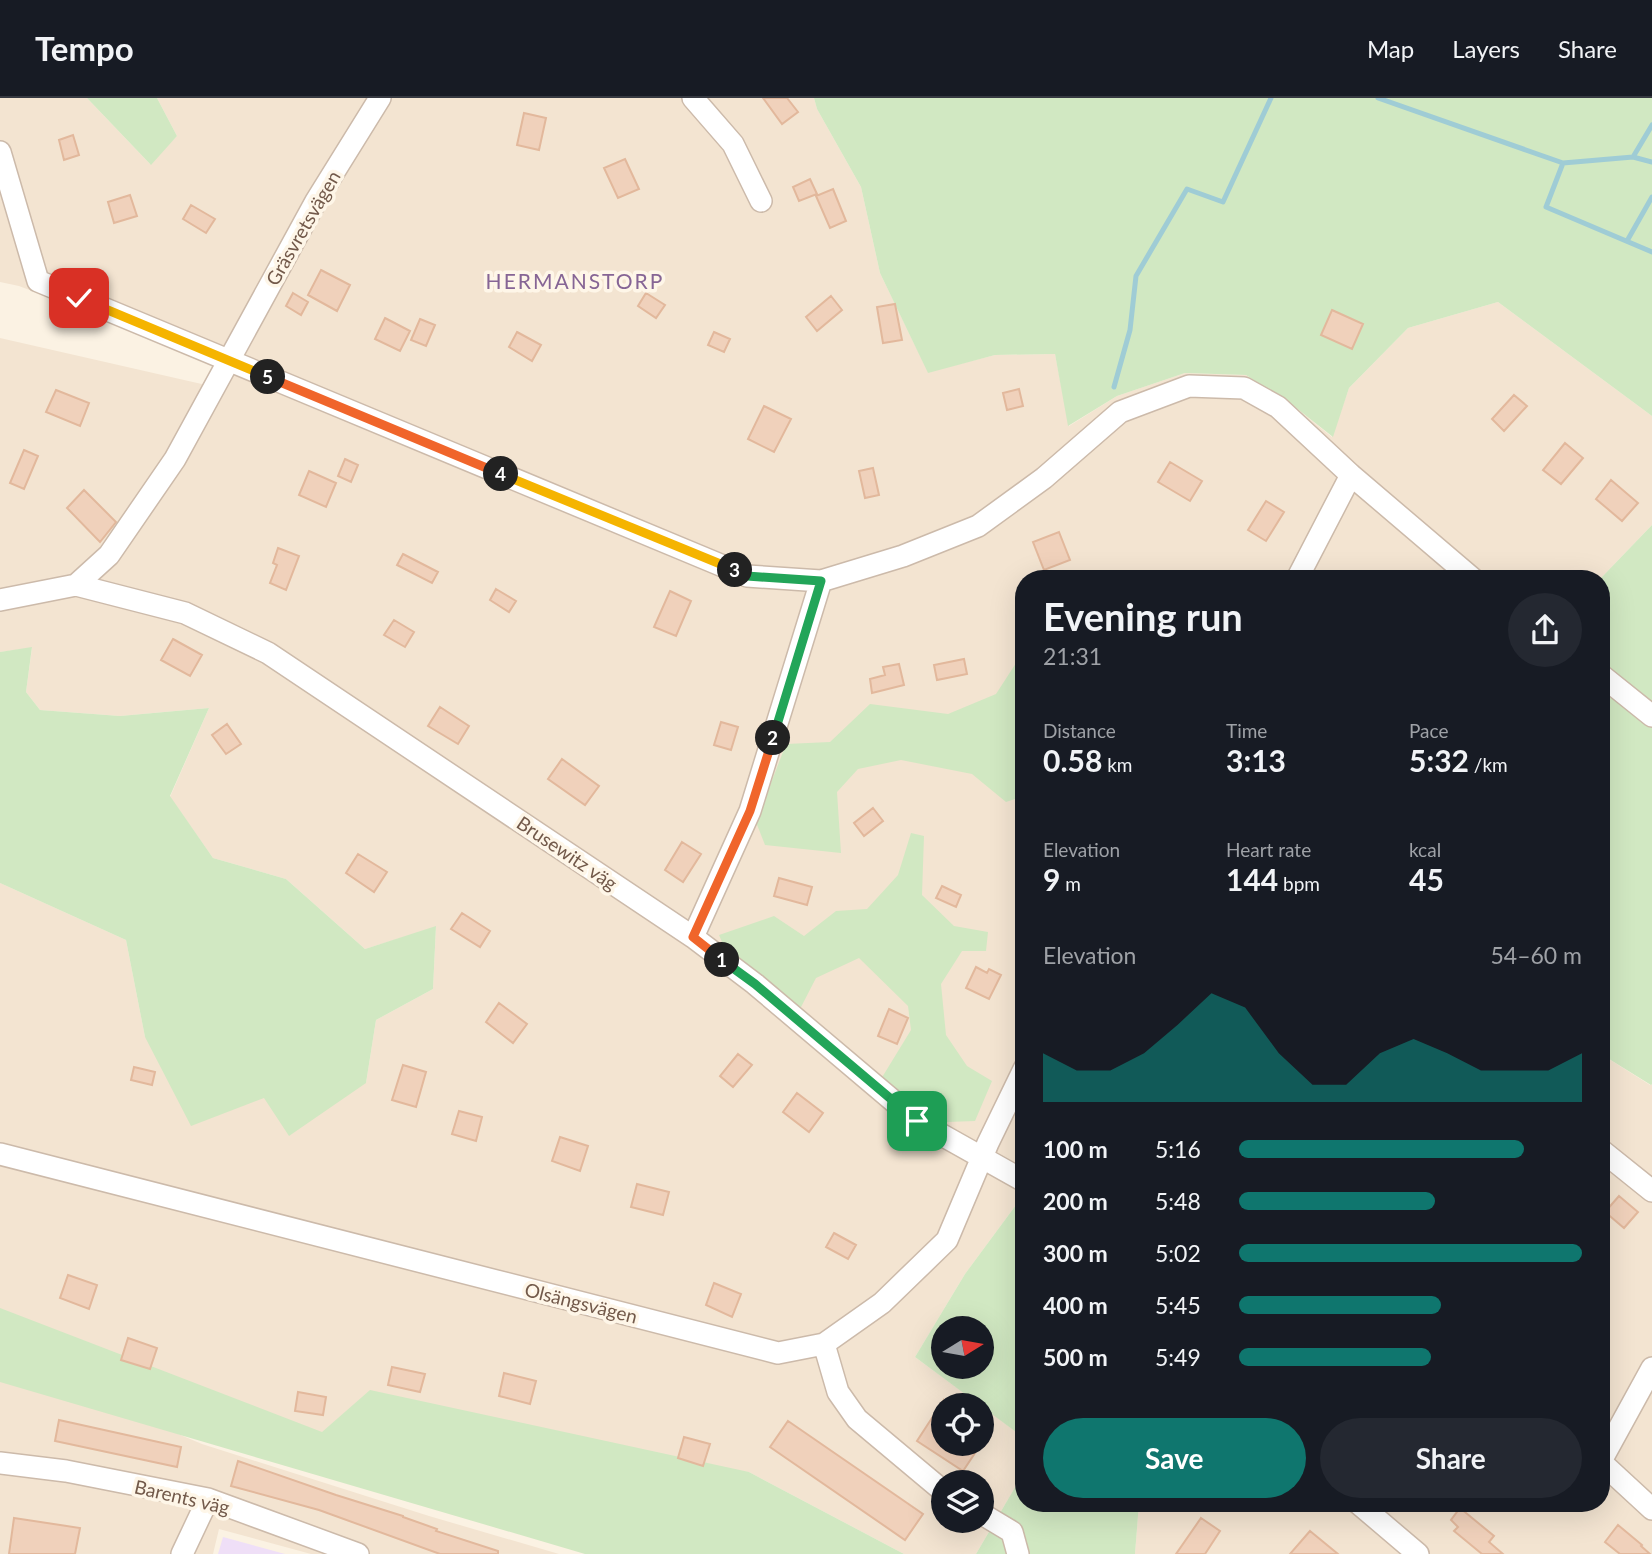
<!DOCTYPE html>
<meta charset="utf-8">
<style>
:root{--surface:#171b24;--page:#242831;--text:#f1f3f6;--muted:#9ea1a6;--line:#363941;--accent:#0f766e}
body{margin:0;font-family:Lato,sans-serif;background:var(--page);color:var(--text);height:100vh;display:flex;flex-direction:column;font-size:26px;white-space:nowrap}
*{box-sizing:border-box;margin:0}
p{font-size:23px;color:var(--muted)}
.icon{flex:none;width:38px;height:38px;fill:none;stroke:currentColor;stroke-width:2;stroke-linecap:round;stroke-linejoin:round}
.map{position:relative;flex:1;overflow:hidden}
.side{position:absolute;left:1015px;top:472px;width:595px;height:942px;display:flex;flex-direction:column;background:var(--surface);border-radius:28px;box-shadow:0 7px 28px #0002}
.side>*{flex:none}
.needle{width:46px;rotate:79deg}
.buttons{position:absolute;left:931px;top:1218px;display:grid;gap:14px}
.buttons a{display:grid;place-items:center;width:63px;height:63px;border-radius:50%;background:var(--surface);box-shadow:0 7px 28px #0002;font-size:35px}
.pin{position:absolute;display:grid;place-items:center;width:60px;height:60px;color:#fff;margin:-30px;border-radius:14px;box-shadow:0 4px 10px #0006}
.km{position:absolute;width:35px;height:35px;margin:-18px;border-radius:50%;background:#222;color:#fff;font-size:19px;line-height:35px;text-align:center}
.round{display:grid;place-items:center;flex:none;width:74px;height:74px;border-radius:37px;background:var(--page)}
.headline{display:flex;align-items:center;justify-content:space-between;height:119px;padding:0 28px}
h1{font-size:38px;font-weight:700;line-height:52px}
.metrics{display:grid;grid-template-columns:repeat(3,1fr);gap:10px;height:119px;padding:7px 28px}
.metrics div{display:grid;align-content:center}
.metrics b{font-size:30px;font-weight:700}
.metrics small{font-size:19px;font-weight:400}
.metrics p{font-size:19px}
.chart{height:196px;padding:14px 28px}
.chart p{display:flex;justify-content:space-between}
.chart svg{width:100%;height:126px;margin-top:7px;fill:var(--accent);opacity:.7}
.button{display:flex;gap:14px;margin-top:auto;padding:14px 28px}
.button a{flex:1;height:80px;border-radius:42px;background:var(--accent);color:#fff;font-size:28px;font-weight:700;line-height:80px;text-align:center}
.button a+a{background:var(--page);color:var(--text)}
ul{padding:0 28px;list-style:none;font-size:23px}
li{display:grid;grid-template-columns:112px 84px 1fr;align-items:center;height:52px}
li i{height:18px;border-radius:9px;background:var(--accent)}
header{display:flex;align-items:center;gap:42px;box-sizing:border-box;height:98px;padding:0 35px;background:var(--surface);border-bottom:2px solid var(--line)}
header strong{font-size:33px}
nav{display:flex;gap:38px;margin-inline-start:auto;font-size:24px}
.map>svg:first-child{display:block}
.residential{fill:#f3e4d1;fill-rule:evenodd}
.education{fill:#efdff7}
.green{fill:#d1e8c2;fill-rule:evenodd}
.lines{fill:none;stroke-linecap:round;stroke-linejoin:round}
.stream{stroke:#9fccd5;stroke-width:5}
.building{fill:#f0d1bb;stroke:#e2b89c;stroke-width:2}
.minor-casing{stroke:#ccbaaa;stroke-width:24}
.minor{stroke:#fff;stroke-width:21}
.split-1-casing{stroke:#fff;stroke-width:14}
.split-2-casing{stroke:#fff;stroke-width:14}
.split-3-casing{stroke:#fff;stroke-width:14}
.split-4-casing{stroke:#fff;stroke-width:14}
.split-5-casing{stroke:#fff;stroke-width:14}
.split-6-casing{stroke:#fff;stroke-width:14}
.split-1{stroke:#22a559;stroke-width:9}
.split-2{stroke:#f0652b;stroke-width:9}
.split-3{stroke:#22a559;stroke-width:9}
.split-4{stroke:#f5b400;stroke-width:9}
.split-5{stroke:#f0652b;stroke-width:9}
.split-6{stroke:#f5b400;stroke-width:9}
.labels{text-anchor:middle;stroke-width:7;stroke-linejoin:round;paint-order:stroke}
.street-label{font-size:19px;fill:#72594a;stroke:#fef6e8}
.neighbourhood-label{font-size:21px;letter-spacing:2px;fill:#866595;stroke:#fef6e8}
</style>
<header>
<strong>Tempo</strong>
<nav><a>Map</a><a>Layers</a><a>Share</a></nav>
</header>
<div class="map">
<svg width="1652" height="1456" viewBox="0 0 1652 1456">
<rect width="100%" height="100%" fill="#fbf2e3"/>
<path class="residential" d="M0,0H87L150,66L177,38L157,0H814L817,11L861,89L880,175L928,274L995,257L1055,256L1069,328L1117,298L1185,275L1246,277L1295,309L1332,339L1349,290L1408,230L1498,204L1652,318V427L1600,481H1024V1096L965,1176L915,1259L980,1307H943V1346H982V1308L1024,1340V1374L976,1456H904L749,1374L322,1352L0,1258V785L126,842L145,939L264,1000L366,985L376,922L433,891L436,829L365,851L286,781L213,760L170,699L209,610L120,618L40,612L26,594L32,550L0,554V240L206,287L214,263L19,188L0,184ZM943,1384H982V1423H943Z
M1601,956L1650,987L1652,986V1456H1135L1139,1405H1601Z
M0,1261L202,1346L429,1418L559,1456H311L219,1431L213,1456H0Z"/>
<path class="education" d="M223,1439L285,1456H218Z"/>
<path class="green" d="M87,0H157L177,38L151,67Z
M814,0H1652V318L1498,204L1408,230L1349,290L1333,339L1295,309L1246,277L1185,275L1117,298L1068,328L1055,256L995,257L928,275L880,175L861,89L817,11Z
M1652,427V986L1651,987L1601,956L1600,481Z
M32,549L26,594L40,612L120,618L209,610L170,698L213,760L286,781L365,851L436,828L433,891L376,922L366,985L289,1038L264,1000L191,1028L145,939L126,842L0,785V554Z
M1024,561V698L1006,704L972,676L901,662L858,671L837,694L841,755L765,747L756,724L786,646L830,644L870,606L948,616L996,596L1018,562Z
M911,735L924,738L922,797L954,828L988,834L986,853H962L941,886L946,937L967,968L992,983L975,1023L947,1024L899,1003L881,981L911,932L908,908L859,860L816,880L800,911L728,858L719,837L774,818L804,838L836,813L867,811L898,777Z
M1024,1096V1340L915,1259L965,1176ZM943,1230H982V1269H943Z
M0,1210L322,1334L370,1292L749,1374L904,1456H585L0,1284Z
M1024,1374V1405H1139L1135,1456H976Z"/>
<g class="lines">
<path class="stream" d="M1378,0L1563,65L1633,59L1652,64
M1633,59L1652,27
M1563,65L1546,109L1652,154
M1627,143L1652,99
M1114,289L1130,232L1136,178L1187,91L1223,104L1271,0"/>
</g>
<path class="building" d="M763,0H787L798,14L782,26Z
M524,15L546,20L539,52L517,47Z
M73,37L79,57L64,62L59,42Z
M625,61L639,91L618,100L604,70Z
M810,81L817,96L799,103L793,89Z
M833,91L846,123L830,130L816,98Z
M130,97L137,118L114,125L108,104Z
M191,107L215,121L206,135L183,121Z
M321,172L350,187L337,213L308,197Z
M293,195L308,204L301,217L286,208Z
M646,195L665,207L656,220L638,208Z
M831,198L842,212L817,233L806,219Z
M895,206L902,242L883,245L877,209Z
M1332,212L1363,226L1352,251L1321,237Z
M385,220L410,233L400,253L375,241Z
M420,221L435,227L426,248L411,242Z
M517,234L541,247L532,263L509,249Z
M714,234L730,241L724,254L708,247Z
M1019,291L1023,308L1007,312L1003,295Z
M56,292L89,305L80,328L46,314Z
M1514,297L1527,308L1504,333L1492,321Z
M764,308L791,321L774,354L748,341Z
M1565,345L1583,360L1561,386L1543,372Z
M24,352L38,358L24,391L10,385Z
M345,361L358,367L351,384L338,378Z
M1170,364L1202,383L1190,403L1158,384Z
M873,370L879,397L865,400L859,373Z
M309,373L336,385L326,409L299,397Z
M1611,382L1638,405L1622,423L1596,401Z
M84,392L116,424L100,444L67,410Z
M1266,403L1284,414L1266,443L1248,432Z
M1059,434L1070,462L1044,472L1033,444Z
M278,450L299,458L286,492L270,485L277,467L273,465Z
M403,456L438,474L432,485L397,467Z
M496,491L516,503L509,514L490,502Z
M670,493L691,503L676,538L654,529Z
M394,522L414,534L405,549L384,537Z
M173,541L202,557L190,578L161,562Z
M964,561L967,576L937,582L934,567Z
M899,566L904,587L872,595L870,581L885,577L883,569Z
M440,609L469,628L458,646L428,628Z
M721,624L738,629L731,652L714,647Z
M227,626L241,646L226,656L212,637Z
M562,661L599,688L585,707L548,681Z
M873,710L883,723L864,738L854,725Z
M682,744L701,756L683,784L665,772Z
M358,756L387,774L374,794L346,775Z
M779,780L812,789L807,807L774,798Z
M942,788L961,797L956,809L936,800Z
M462,815L490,833L480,849L451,831Z
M976,869L987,875L989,871L1001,877L989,901L966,890Z
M499,905L527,926L513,945L486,924Z
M889,911L908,920L897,946L878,938Z
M738,956L752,967L733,989L720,978Z
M403,967L426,974L416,1009L392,1002Z
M134,969L155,974L152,987L131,982Z
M797,995L823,1015L809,1034L783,1014Z
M459,1013L482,1019L476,1043L452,1036Z
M560,1039L588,1048L580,1073L552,1063Z
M637,1086L669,1094L663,1117L631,1109Z
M1619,1098L1638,1114L1624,1130L1605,1114Z
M834,1135L856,1147L848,1161L826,1149Z
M68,1177L97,1187L89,1211L60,1200Z
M714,1185L741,1196L732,1219L706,1207Z
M128,1240L157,1250L150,1271L121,1262Z
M392,1269L425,1276L420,1294L388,1287Z
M504,1275L536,1283L530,1306L499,1298Z
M298,1294L326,1299L323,1317L295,1313Z
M943,1303V1346H981L963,1373L917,1343Z
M59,1322L181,1349L177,1369L55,1343Z
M788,1323L923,1416L905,1442L770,1349Z
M684,1339L710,1346L703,1368L678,1360Z
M238,1363L336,1397L403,1418V1419L437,1431L436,1433L498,1453V1456H440L319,1412L231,1388Z
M1460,1410L1494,1438L1489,1444L1503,1456H1482L1454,1433L1458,1429L1451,1422Z
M14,1420L80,1430L75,1456H9Z
M1201,1420L1220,1433L1205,1456H1176Z
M1618,1427L1642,1447L1641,1448L1650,1456H1620L1605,1444Z
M1310,1433L1338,1456H1290Z"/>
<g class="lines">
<g class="minor-casing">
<path id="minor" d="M693,0L733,46L761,103
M0,54L38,183L747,478L821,483L903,458L978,428L1044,380L1120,314L1189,288L1244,290L1278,309L1351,377L1473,481
M1297,481L1351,377
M76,487L185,515L268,555L693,839L755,886L917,1023L1024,1083
M0,502L76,487L109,457L175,361L316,103L380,0
M1601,577L1652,618
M693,839L750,713L821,483
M1601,1052L1652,1093
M0,1056L778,1255L824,1246L882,1205L947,1142L988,1045L1024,971
M824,1246L838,1294L857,1321L943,1393
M1601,1363L1652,1270
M1601,1364L1652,1411
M0,1365L66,1373L208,1401L358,1456
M1358,1405L1418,1456
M982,1416L1012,1434L1018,1456
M182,1456L208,1401"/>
</g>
<use href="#minor" class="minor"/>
</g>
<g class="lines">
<g class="split-1-casing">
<path id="split-1" d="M722,862L755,886L917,1023"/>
</g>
<g class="split-2-casing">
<path id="split-2" d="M722,862L693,839L750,713L773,640"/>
</g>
<g class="split-3-casing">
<path id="split-3" d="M735,472L747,478L821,483L773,640"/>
</g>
<g class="split-4-casing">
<path id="split-4" d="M501,376L735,472"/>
</g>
<g class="split-5-casing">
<path id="split-5" d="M268,279L501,376"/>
</g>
<g class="split-6-casing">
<path id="split-6" d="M79,200L268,279"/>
</g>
<use href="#split-1" class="split-1"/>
<use href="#split-2" class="split-2"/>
<use href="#split-3" class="split-3"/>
<use href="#split-4" class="split-4"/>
<use href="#split-5" class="split-5"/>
<use href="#split-6" class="split-6"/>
</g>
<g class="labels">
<g class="street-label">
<text transform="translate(303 130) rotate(-60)" y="7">Gräsvretsvägen</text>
<text transform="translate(567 755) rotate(34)" y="7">Brusewitz väg</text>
<text transform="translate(581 1205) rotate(14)" y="7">Olsängsvägen</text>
<text transform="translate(182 1399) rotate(13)" y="7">Barents väg</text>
</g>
<g class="neighbourhood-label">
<text x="575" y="191">HERMANSTORP</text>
</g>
</g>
</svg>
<div class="buttons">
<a><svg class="needle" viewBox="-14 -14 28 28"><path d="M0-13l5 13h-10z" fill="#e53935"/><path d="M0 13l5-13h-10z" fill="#9ea1a6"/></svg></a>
<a><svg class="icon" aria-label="locate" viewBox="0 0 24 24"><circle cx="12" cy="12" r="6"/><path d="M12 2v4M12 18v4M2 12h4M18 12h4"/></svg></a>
<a><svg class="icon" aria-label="layers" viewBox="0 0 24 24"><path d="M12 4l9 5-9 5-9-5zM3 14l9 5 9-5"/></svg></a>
</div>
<div class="pin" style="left:917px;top:1023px;background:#1e9e55"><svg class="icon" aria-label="arrive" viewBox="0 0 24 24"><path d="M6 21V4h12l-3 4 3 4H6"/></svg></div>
<div class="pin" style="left:79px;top:200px;background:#d93025"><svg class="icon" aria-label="check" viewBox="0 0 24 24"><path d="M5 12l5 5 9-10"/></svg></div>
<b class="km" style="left:722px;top:862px">1</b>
<b class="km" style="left:773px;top:640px">2</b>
<b class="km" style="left:735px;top:472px">3</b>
<b class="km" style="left:501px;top:376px">4</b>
<b class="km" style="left:268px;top:279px">5</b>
<section class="side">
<div class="headline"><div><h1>Evening run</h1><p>21:31</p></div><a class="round"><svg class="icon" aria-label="share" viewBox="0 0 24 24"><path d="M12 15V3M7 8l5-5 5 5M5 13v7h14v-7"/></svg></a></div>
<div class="metrics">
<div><p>Distance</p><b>0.58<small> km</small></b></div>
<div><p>Time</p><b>3:13</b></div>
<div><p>Pace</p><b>5:32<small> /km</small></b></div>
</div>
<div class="metrics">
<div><p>Elevation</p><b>9<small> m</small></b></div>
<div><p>Heart rate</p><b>144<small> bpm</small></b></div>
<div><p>kcal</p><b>45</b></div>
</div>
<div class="chart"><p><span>Elevation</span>54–60 m</p>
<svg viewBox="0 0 160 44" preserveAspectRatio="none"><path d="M0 44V27L10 33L20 33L30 27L40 17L50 6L60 11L70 27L80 38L90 38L100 27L110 22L120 27L130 33L140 33L150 33L160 27V44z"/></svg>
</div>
<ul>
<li><b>100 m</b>5:16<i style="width:83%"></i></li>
<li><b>200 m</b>5:48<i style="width:57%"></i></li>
<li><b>300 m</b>5:02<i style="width:100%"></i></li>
<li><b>400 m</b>5:45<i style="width:59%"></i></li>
<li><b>500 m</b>5:49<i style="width:56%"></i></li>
</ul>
<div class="button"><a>Save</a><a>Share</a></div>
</section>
</div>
